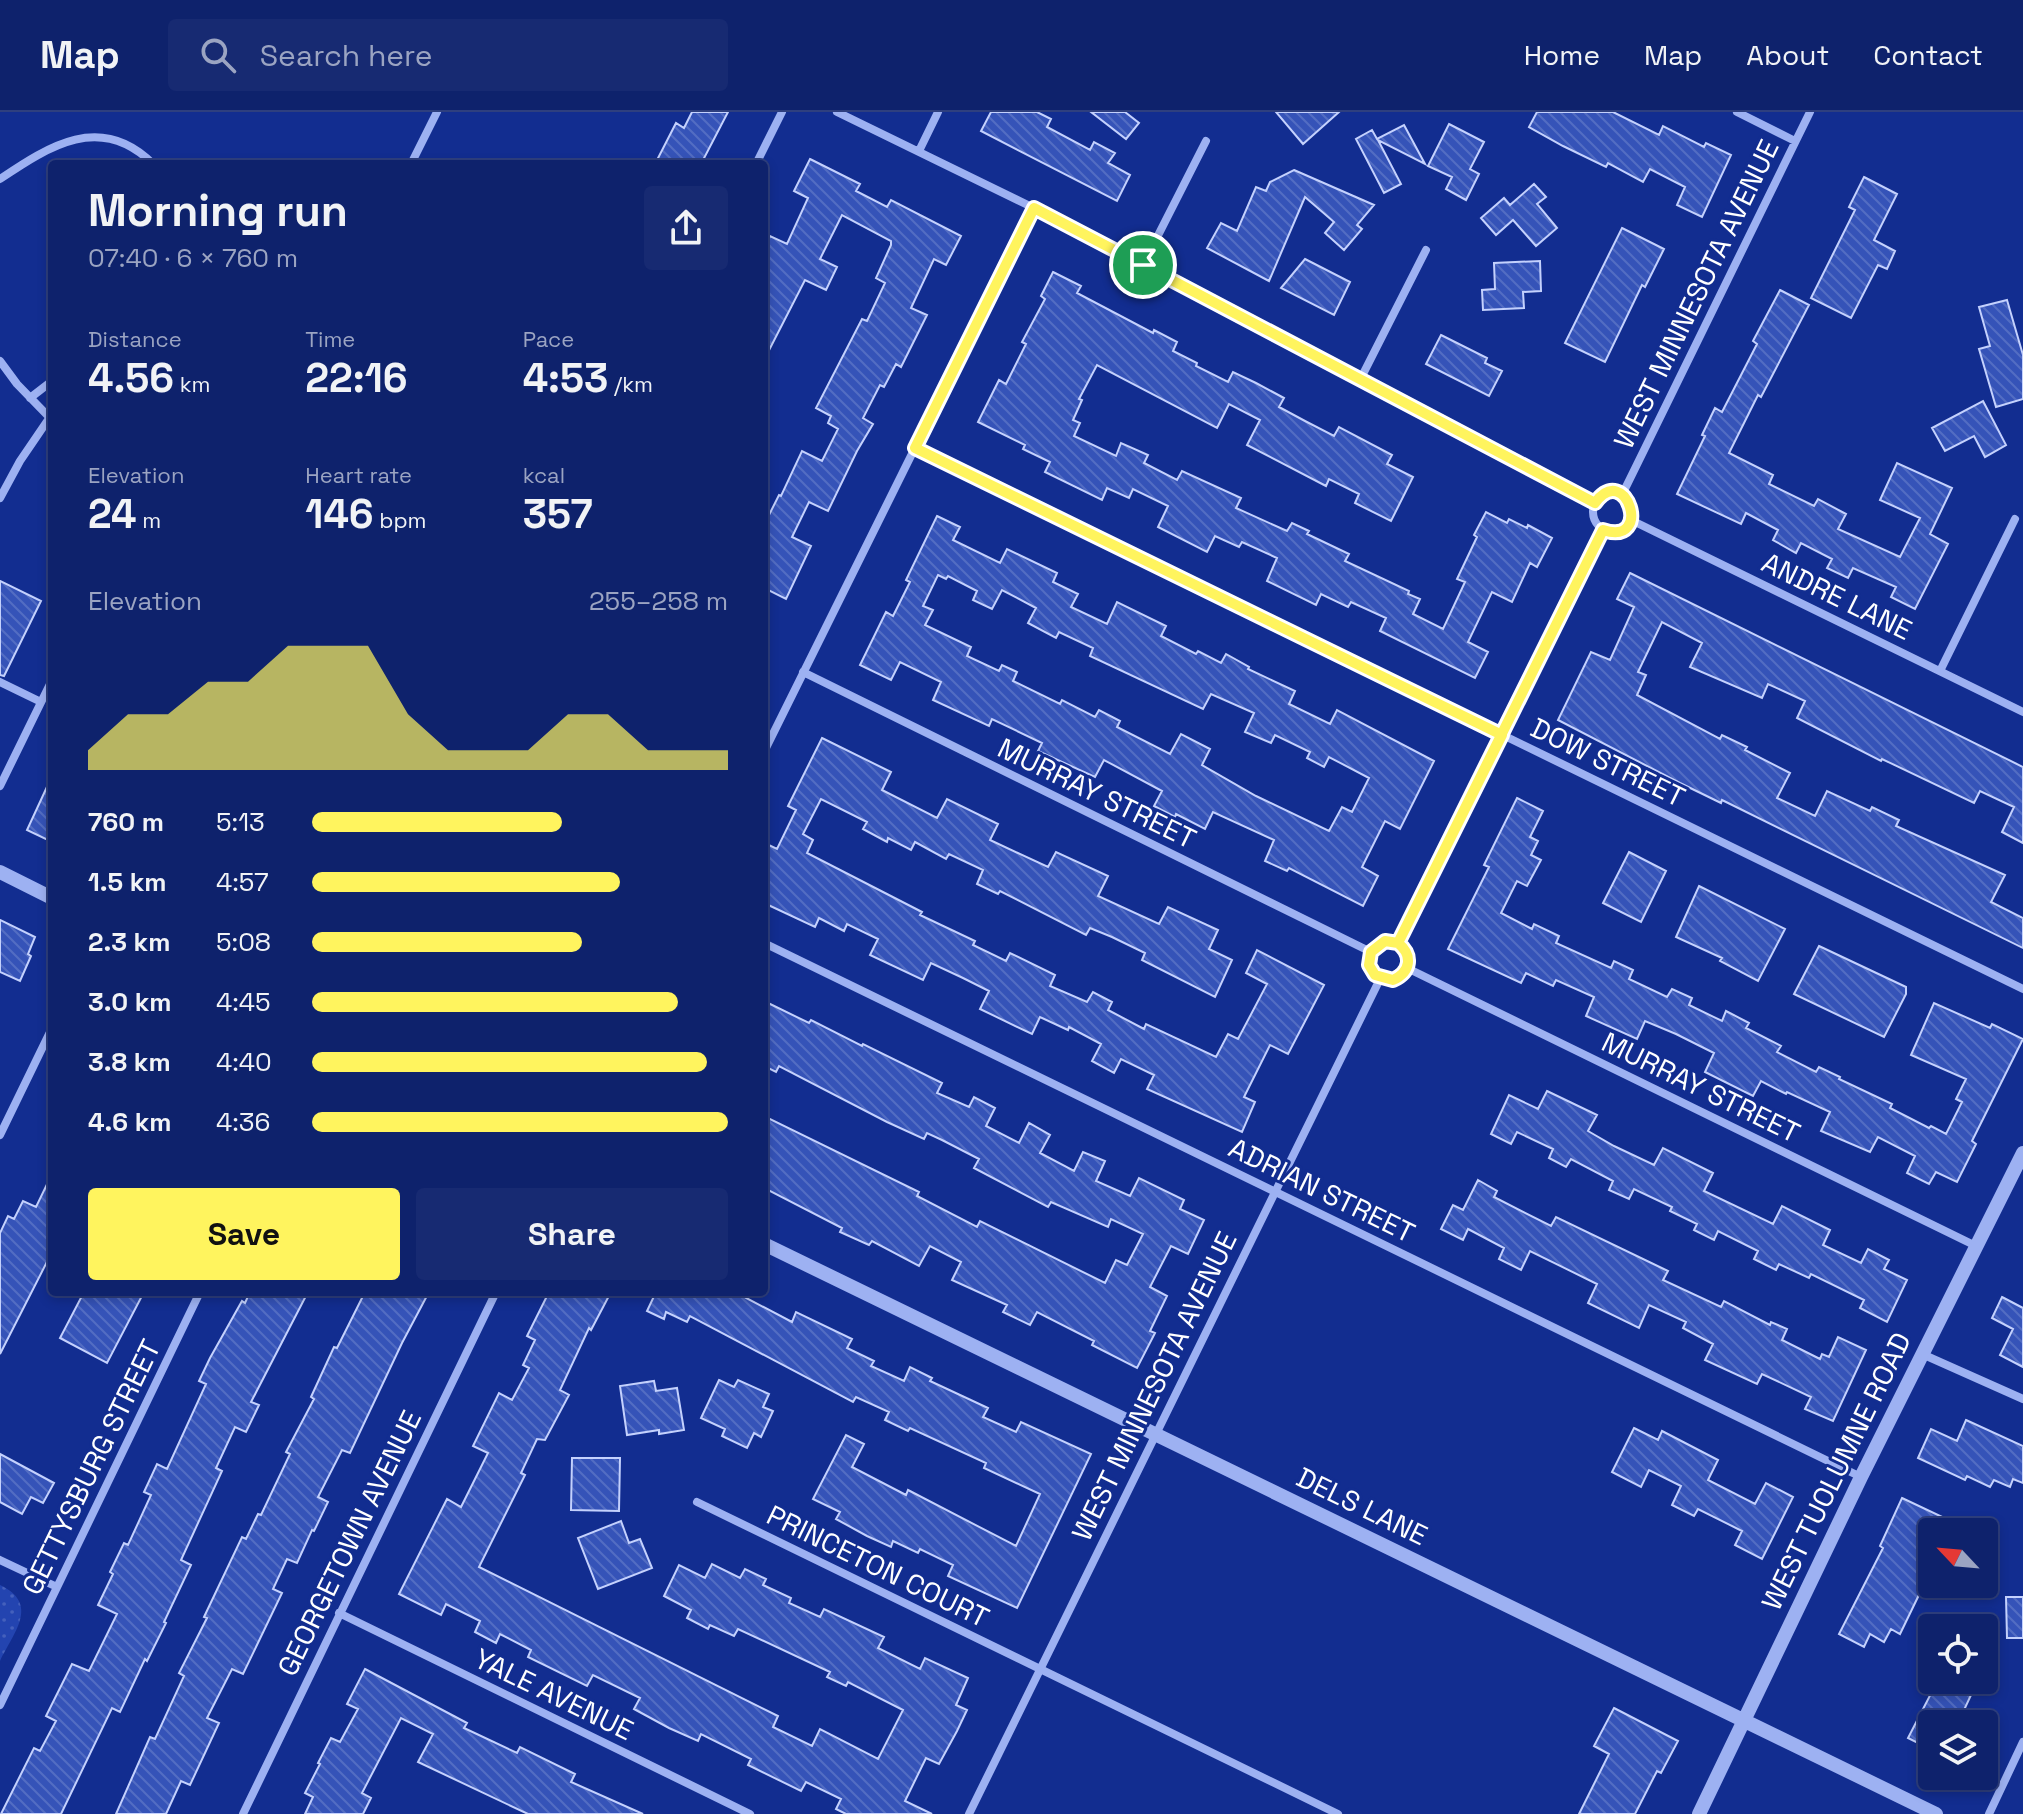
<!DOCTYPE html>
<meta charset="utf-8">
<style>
:root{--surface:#0e226c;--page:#172a72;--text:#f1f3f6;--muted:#9ba4c2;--line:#2e3f7f;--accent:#fff45e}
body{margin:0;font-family:"Space Grotesk",sans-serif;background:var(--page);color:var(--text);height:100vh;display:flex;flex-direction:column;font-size:30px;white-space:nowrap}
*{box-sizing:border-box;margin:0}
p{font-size:26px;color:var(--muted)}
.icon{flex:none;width:44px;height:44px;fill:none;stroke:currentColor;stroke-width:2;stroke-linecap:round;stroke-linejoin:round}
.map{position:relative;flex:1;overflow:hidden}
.sheet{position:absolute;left:48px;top:48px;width:720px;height:1136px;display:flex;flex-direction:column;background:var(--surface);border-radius:8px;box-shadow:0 4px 12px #0003,0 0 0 2px var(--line)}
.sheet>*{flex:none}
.needle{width:52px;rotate:296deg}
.buttons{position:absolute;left:1918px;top:1406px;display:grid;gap:16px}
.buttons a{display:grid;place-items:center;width:80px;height:80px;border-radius:8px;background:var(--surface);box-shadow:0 4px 12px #0003,0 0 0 2px var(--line);font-size:40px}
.pin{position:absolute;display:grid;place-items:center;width:68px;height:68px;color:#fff;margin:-34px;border:4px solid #fff;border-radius:50%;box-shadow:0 2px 8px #0007}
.round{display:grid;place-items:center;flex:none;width:84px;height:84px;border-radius:8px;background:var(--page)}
.headline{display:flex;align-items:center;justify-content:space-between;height:136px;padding:0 40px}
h1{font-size:44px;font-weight:600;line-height:60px}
.stats{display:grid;grid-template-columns:repeat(3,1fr);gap:12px;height:136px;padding:8px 40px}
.stats div{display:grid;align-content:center}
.stats b{font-size:40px;font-weight:600}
.stats small{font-size:22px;font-weight:400}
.stats p{font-size:22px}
.chart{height:224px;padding:16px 40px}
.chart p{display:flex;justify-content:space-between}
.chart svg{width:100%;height:144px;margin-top:8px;fill:var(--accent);opacity:.7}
.cta{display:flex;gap:16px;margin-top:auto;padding:16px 40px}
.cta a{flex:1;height:92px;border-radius:8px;background:var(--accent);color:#111;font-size:32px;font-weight:600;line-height:92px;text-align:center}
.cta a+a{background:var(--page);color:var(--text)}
ul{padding:0 40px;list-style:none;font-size:26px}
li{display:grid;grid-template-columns:128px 96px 1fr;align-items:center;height:60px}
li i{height:20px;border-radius:10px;background:var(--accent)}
header{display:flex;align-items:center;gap:48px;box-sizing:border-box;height:112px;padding:0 40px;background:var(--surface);border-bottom:2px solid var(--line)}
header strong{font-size:38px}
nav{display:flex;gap:44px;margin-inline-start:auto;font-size:28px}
.search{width:560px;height:72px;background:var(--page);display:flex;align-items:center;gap:20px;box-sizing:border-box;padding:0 28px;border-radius:8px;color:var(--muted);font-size:30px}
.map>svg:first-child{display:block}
.green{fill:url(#green-dots)}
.building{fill:url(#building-back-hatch);stroke:#c4d1fd;stroke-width:2;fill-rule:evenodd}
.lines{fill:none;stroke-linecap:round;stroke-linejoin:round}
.minor{stroke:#9db1f2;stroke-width:8}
.tertiary{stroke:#9db1f2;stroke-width:14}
.route-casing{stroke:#fff;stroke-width:16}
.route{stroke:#fff45e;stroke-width:10}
.labels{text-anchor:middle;stroke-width:6;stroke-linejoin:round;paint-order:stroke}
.street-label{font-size:28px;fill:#fff;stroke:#122d90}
</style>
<header>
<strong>Map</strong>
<div class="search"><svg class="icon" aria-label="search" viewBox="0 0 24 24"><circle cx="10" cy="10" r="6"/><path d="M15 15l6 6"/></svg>Search here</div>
<nav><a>Home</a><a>Map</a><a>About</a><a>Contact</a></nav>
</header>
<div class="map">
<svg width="2023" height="1702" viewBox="0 0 2023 1702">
<defs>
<pattern id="green-dots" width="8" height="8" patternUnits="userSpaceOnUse" patternTransform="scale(2)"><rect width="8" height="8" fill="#2344b0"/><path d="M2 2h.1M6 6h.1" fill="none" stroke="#4460bc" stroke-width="1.8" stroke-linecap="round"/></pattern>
<pattern id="building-back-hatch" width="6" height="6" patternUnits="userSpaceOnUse" patternTransform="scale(2)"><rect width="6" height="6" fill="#3553b8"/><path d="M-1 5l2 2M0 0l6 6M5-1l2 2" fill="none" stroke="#536dc3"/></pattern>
</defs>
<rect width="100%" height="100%" fill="#122d90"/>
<path class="green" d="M0,1473C40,1492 14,1520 0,1549Z"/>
<path class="building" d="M692,0H728L701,52H655L676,11L684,16Z
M991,0H1037L1051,7L1047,15L1090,38L1094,30L1115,41L1108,51L1130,63L1117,89L981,19Z
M1091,0H1125L1139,11L1126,27Z
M1276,0H1339L1303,32Z
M1537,0H1613L1659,23L1663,14L1704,35L1706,31L1731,43L1702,105L1677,93L1685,75L1650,57L1643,70L1608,51L1606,55L1563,34L1529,15Z
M1449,12L1484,30L1470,57L1479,62L1466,88L1446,77L1452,65L1428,54Z
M1404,13L1425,52L1378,28L1401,72L1384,81L1356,27L1372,18L1377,27Z
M810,47L860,72L856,79L887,95L891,88L961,124L946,153L934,147L911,196L927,203L901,255L896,252L884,275L880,273L863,306L873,312L857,339L828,399L809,390L792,425L811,434L786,487L764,476V413L779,383L781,384L802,339L822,349L838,317L828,311L831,304L816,296L862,207L867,209L885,171L876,166L891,133V129L842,103L820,147L837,155L826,178L805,168L764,248V138L770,124L787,132L808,86L794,79Z
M1294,58L1374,93L1357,113L1362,117L1344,138L1325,121L1334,110L1305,85L1269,169L1207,136L1221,111L1237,119L1256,75L1266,79L1270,70Z
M1864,65L1897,82L1874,128L1895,139L1887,157L1878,153L1851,206L1811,186L1855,98L1849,95Z
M1534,72L1546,85L1537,92L1557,116L1536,134L1513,108L1496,123L1481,106L1504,86L1510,93Z
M1622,116L1664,137L1645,175L1642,173L1605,250L1565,231Z
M1305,147L1350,170L1334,203L1281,176Z
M1540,149L1541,179L1523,180L1524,196L1483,198L1482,178L1495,177L1494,151Z
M1053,160L1081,174L1077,181L1153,221L1154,218L1177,230L1173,239L1197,251L1196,254L1228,270L1233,260L1256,271L1284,286L1279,295L1305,309L1334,324L1339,315L1392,343L1387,352L1413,365L1391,409L1355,391L1359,382L1329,367L1326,374L1247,333L1260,308L1229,292L1217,316L1097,253L1079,287L1082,288L1073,308L1080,311L1074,324L1116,344L1121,331L1148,343L1144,351L1177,368L1182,359L1241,386L1236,396L1287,419L1292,411L1309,419L1307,422L1349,442L1345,449L1409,479L1408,482L1420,487L1413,502L1443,517L1465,470L1457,467L1477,425L1474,423L1486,400L1507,411L1509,407L1527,416L1528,413L1552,426L1537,455L1530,451L1512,490L1492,480L1468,530L1488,540L1475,566L1380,519L1386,506L1351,490L1348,495L1321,482L1316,493L1267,469L1277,446L1242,430L1239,435L1215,424L1207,440L1158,415L1168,394L1133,377L1129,386L1107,376L1102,388L1045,360L1050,350L1023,337L1025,333L978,310L999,268L1006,272L1026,232L1022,230L1045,187L1041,184Z
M1780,178L1809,193L1761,285L1758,283L1729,341L1773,363L1769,372L1814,394L1818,387L1846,402L1838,417L1900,445L1920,406L1880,388L1897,351L1952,376L1930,422L1948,432L1915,497L1891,485L1896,475L1853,456L1848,466L1827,456L1832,447L1801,431L1796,441L1773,428L1778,418L1746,401L1741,412L1677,382L1705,324L1702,323L1715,296L1722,300L1757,232L1753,229Z
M2007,188L2023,243V287L1996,295L1979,237L1990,234L1979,195Z
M1441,223L1487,246L1485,251L1502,259L1489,284L1426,252Z
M1983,289L2006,333L1985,345L1974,324L1945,339L1932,316Z
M937,404L960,415L953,428L1000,451L1007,437L1057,461L1053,470L1078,482L1071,495L1107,512L1117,490L1166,514L1161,524L1196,542L1198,539L1221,551L1226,542L1249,555L1248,557L1295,579L1289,592L1330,612L1337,598L1434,649L1400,717L1385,709L1362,755L1378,764L1363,794L1289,756L1287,759L1265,749L1274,728L1213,700L1205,717L1176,702L1175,705L1154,694L1162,679L1104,648L1095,665L1038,639L1042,631L992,607L989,614L933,588L941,570L900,550L891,568L860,553L886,500L893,504L910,470L906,468ZM938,463L946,467L948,464L977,479L973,488L992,497L1002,478L1036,496L1028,511L1056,526L1059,520L1093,536L1090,544L1203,597L1211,582L1254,601L1245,620L1271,631L1275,623L1310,640L1307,646L1324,655L1329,645L1369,666L1352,700L1342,695L1329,719L1256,684L1202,653L1210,637L1181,622L1170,642L1117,615L1120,609L1099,598L1095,605L1062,588L1060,592L1013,569L1017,560L1002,553L999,559L967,544L971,535L925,513L933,498L923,494Z
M1630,461L2023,655V731L2002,720L2014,695L1980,679L1974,691L1882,647L1881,649L1797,606L1805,589L1768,572L1762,586L1690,555L1702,531L1662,510L1638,560L1646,563L1637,583L1720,627L1722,623L1747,635L1745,638L1790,661L1777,686L1815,704L1827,679L1870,699L1872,695L1899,708L1896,714L2005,763L1991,790L2023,806V836L1722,688L1721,691L1680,671L1558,608L1591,540L1610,548L1634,495L1617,487Z
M0,469L41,489L4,564L0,563Z
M822,626L891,660L882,678L937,706L947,687L998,712L990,728L1048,755L1056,740L1108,764L1098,784L1159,812L1168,795L1218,818L1209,837L1232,848L1215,885L1142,848L1145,841L1112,825L1090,816L1086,823L1000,779L998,782L977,772L983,758L949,742L946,747L915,730L911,738L888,726L887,730L863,717L867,710L821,687L803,722L813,728L807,741L922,800L920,803L975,829L973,833L1006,849L1010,841L1055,863L1050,874L1087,890L1093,880L1112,890L1108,898L1144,917L1146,912L1216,945L1228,922L1238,927L1267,872L1246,861L1257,838L1324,873L1288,942L1270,933L1244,985L1255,990L1242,1020L1147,977L1154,963L1121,947L1114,961L1092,949L1101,932L1069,915L1068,918L1040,905L1032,922L980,897L989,879L963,866L931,851L923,868L870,843L878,827L847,812L844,819L819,806L815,815L764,791V744L769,733L777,737L796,698L788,694Z
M52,664V730L27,718Z
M1517,686L1543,699L1530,725L1538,729L1531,743L1541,748L1527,774L1517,769L1501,801L1532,817L1534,812L1559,824L1556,831L1611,856L1614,849L1633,858L1629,867L1667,885L1672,877L1692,886L1689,893L1722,909L1726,899L1749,911L1746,916L1781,934L1777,940L1816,960L1819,955L1840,965L1839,967L1892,992L1890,996L1929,1016L1931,1014L1946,1022L1962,990L1956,987L1966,967L1911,943L1934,891L1990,916L1992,912L2023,927L1972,1029L1976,1032L1957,1070L1936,1060L1929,1072L1907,1061L1915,1044L1878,1025L1870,1040L1821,1019L1830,1000L1787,980L1786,982L1761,969L1753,984L1705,960L1714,941L1676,922L1645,909L1637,927L1586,904L1594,885L1556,868L1553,874L1526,861L1521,871L1448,837L1489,755L1484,753Z
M1629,740L1666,759L1641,810L1603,791Z
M1699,774L1785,817L1758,869L1720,849L1722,846L1676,825Z
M0,808L35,825L28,842L31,844L20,869L0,860Z
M1819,834L1906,875V882L1884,925L1794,882Z
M764,889L809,911L811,908L862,934L863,932L942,971L937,981L969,995L974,985L995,996L986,1014L1019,1031L1029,1011L1050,1023L1040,1041L1074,1059L1083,1040L1105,1049L1096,1069L1130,1084L1139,1066L1184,1088L1180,1097L1204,1108L1188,1142L1171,1134L1150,1175L1167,1184L1150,1219L1155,1221L1137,1256L1092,1233L1094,1229L1037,1200L1030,1213L1003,1200L1007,1193L952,1168L961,1150L930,1134L919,1154L872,1129L869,1133L840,1120L842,1116L764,1076V1004L919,1080L917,1084L977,1115L980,1109L1105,1171L1116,1148L1127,1153L1143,1122L1111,1107L1108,1115L1051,1090L1048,1095L974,1056L979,1047L942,1028L927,1021L924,1027L887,1010L779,954L776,960L764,954Z
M1547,979L1597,1003L1588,1019L1614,1034L1654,1053L1663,1036L1713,1061L1704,1079L1773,1112L1782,1094L1830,1118L1823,1133L1861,1151L1868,1137L1889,1148L1884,1157L1907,1168L1887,1210L1860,1196L1864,1188L1811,1162L1809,1166L1779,1152L1776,1158L1754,1147L1758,1139L1718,1119L1714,1128L1694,1118L1697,1112L1670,1099L1672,1095L1634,1077L1629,1087L1609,1078L1613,1069L1571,1047L1566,1055L1549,1046L1553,1037L1517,1020L1511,1032L1491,1022L1509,983L1538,997Z
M52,1062V1140L0,1242V1121L8,1104L14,1107L23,1089L36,1095Z
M1478,1068L1497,1079L1494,1085L1551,1114L1556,1105L1668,1159L1663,1168L1721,1195L1724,1189L1770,1213L1771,1210L1787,1217L1782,1228L1820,1247L1822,1242L1829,1245L1838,1225L1866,1238L1833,1309L1805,1297L1811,1285L1762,1262L1757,1272L1705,1248L1713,1232L1683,1216L1686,1210L1649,1193L1639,1216L1588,1191L1597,1172L1530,1139L1521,1158L1499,1147L1504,1136L1468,1117L1463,1128L1441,1117L1453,1093L1463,1098Z
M84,1180H144L107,1251L60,1226Z
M250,1180H308L251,1290L259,1293L246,1320L235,1315L216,1356L222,1359L181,1448L191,1453L164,1510L166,1511L147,1549L145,1547L120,1600L112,1596L61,1702H1L34,1636L40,1639L56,1609L46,1604L72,1552L89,1559L117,1502L98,1493L113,1462L110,1460L124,1431L128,1433L151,1383L144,1380L157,1352L167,1357L206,1272L199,1269L210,1246L242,1189L245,1191Z
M365,1180H429L402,1231L350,1341L342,1338L318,1385L328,1390L314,1419L312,1418L297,1451L287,1447L273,1477L282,1481L243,1562L232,1557L207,1606L219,1611L190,1673L181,1669L166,1702H116L150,1625L155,1627L184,1564L179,1561L207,1506L204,1505L242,1425L246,1427L258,1402L261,1403L290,1342L286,1340L314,1287L311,1285L334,1235L337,1236Z
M549,1180H611L591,1218L589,1216L560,1278L569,1283L545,1328L537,1327L521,1361L525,1363L479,1455L778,1604L773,1615L812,1634L820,1617L878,1647L903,1598L848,1570L846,1574L827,1565L830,1560L738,1517L734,1524L710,1513L708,1517L687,1506L691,1498L664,1484L679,1453L705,1466L712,1452L740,1466L745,1457L766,1467L763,1473L791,1486L789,1491L820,1505L824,1497L884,1525L878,1536L920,1557L925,1546L968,1566L956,1593L967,1598L957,1619L939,1652L926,1646L905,1689L932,1702H846L836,1697L841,1687L806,1670L801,1679L748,1653L751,1647L701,1622L698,1629L669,1616L634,1597L640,1586L593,1563L587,1574L528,1545L531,1538L500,1522L496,1531L475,1520L480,1509L446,1492L441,1503L399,1482L447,1387L461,1395L488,1341L473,1334L499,1281L512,1288L529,1256L523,1253L535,1228L527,1224Z
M656,1180H735L792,1210L796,1200L852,1227L847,1236L874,1249L871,1254L904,1269L910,1255L932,1266L930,1269L988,1296L983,1305L1016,1320L1021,1310L1091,1342L1017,1496L948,1464L953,1453L920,1437L918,1441L893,1429L891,1435L867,1424L836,1407L840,1400L813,1387L846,1323L864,1332L852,1355L906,1383L908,1378L1016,1434L1040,1382L984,1356L986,1351L910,1316L908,1319L885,1308L889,1300L856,1285L853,1290L690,1204L687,1210L666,1200L664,1207L647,1199Z
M2002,1185L2023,1196V1255L2000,1243L2013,1217L1992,1206Z
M719,1268L734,1275L738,1268L769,1282L763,1295L773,1299L761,1325L754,1321L747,1336L722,1324L725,1317L701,1306Z
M654,1269L656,1279L677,1276L684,1318L659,1322V1318L627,1323L620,1274Z
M1966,1308L2023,1334V1371L2013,1367L2010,1375L1994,1368L1990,1375L1967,1364L1965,1368L1918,1346L1931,1317L1957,1329Z
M1634,1316L1658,1328L1662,1319L1718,1348L1708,1368L1755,1392L1766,1371L1793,1385L1762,1447L1735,1433L1742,1419L1698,1397L1694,1404L1672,1393L1681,1374L1649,1358L1641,1375L1612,1360Z
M0,1342L54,1371L43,1391L31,1385L22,1402L0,1390Z
M572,1346H620L619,1399L571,1398Z
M1902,1386L1974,1420H1932V1456L1900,1522L1891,1517L1884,1530L1870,1522L1864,1535L1839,1522L1883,1436L1880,1434Z
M621,1409L629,1431L640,1427L652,1456L598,1477L578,1426Z
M2006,1485H2023V1526H2007Z
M365,1557L467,1611L464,1616L517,1641L520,1635L575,1662L571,1670L643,1702H528L418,1650L433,1622L401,1606L362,1681L371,1686L363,1702H305L313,1685L305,1681L320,1652L318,1651L331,1626L340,1630L358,1597L347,1592Z
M1938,1568H1978L1964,1598L1992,1612H1932V1638L1908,1626Z
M1614,1596L1678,1629L1661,1661L1657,1659L1635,1702H1579L1609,1642L1594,1634Z"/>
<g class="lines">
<path class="minor" d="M837,0L1034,96L1595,391
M1737,0L1795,29
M919,39L938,0
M411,52L437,0
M756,52L782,0
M0,67C49,34 101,0 153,52
M1143,153L1206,29
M0,249L17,272L51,307
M1360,268L1426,138
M30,286L52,269
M915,336L2023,877
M1593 400a20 20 0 1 1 40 0a20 20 0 1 1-40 0Z
M1622,383L1810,0
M0,386L20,349L50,305
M1631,408L2023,600
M1940,559L2015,407
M803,560L1371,840
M0,570L41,590
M764,640L1034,96
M0,674L52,568
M1369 849a20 20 0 1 1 40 0a20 20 0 1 1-40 0Z
M764,831L1861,1365
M1398,831L1603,418
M1407,856L1976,1134
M0,1023L52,916
M1922,1242L2023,1287
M697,1390L1338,1702
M0,1448L57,1475
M339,1501L750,1702
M0,1593L200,1180
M243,1702L496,1180
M969,1702L1380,867
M1989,1702L2023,1630"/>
<path class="tertiary" d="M0,760L52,786
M764,1132L1936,1702
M1699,1702L1861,1365L2023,1041"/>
</g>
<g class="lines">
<g class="route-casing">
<path id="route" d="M1143,153L1034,96L915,336L1502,623L1398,831C1413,843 1411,860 1393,868L1375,863L1369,853L1371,840L1385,829L1398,831C1466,693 1535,556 1603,418C1654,435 1626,348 1595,391L1143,153"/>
</g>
<use href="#route" class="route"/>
</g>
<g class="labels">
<g class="street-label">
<text transform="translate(1696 182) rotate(-64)" y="10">WEST MINNESOTA AVENUE</text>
<text transform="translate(1837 484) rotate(26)" y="10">ANDRE LANE</text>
<text transform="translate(1608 650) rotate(26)" y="10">DOW STREET</text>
<text transform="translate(1097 681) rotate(26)" y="10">MURRAY STREET</text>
<text transform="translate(1701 975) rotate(26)" y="10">MURRAY STREET</text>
<text transform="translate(1322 1078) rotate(26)" y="10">ADRIAN STREET</text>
<text transform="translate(1154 1274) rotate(-64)" y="10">WEST MINNESOTA AVENUE</text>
<text transform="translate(91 1355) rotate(-64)" y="10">GETTYSBURG STREET</text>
<text transform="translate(1836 1359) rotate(-64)" y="10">WEST TUOLUMNE ROAD</text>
<text transform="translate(1362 1394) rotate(26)" y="10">DELS LANE</text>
<text transform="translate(349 1431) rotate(-64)" y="10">GEORGETOWN AVENUE</text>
<text transform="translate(878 1454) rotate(26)" y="10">PRINCETON COURT</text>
<text transform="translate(554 1582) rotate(26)" y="10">YALE AVENUE</text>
</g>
</g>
</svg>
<div class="buttons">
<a><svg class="needle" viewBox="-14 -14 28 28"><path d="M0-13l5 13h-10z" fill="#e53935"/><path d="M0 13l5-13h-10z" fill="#9ba4c2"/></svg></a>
<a><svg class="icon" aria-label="locate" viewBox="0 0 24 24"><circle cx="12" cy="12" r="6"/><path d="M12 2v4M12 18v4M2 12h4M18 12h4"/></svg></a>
<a><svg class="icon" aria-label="layers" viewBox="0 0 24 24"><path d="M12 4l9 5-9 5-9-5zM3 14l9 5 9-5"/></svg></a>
</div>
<div class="pin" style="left:1143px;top:153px;background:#1e9e55"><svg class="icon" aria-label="arrive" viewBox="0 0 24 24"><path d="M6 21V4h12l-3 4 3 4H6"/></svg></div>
<section class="sheet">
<div class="headline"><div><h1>Morning run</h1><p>07:40 · 6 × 760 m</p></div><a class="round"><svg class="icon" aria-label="share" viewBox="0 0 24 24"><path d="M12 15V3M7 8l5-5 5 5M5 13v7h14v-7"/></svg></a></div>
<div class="stats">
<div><p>Distance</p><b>4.56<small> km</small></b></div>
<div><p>Time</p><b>22:16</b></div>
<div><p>Pace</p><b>4:53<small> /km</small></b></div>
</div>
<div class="stats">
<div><p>Elevation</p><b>24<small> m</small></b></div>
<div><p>Heart rate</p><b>146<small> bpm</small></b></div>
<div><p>kcal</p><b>357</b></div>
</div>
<div class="chart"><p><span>Elevation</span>255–258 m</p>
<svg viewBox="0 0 160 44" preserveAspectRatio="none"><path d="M0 44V38L10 27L20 27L30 17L40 17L50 6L60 6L70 6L80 27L90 38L100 38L110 38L120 27L130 27L140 38L150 38L160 38V44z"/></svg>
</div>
<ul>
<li><b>760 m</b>5:13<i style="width:60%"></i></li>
<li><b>1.5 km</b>4:57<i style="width:74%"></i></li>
<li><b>2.3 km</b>5:08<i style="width:65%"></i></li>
<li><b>3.0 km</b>4:45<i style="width:88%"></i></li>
<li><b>3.8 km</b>4:40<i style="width:95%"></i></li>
<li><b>4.6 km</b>4:36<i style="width:100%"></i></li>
</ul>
<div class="cta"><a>Save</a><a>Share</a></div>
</section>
</div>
